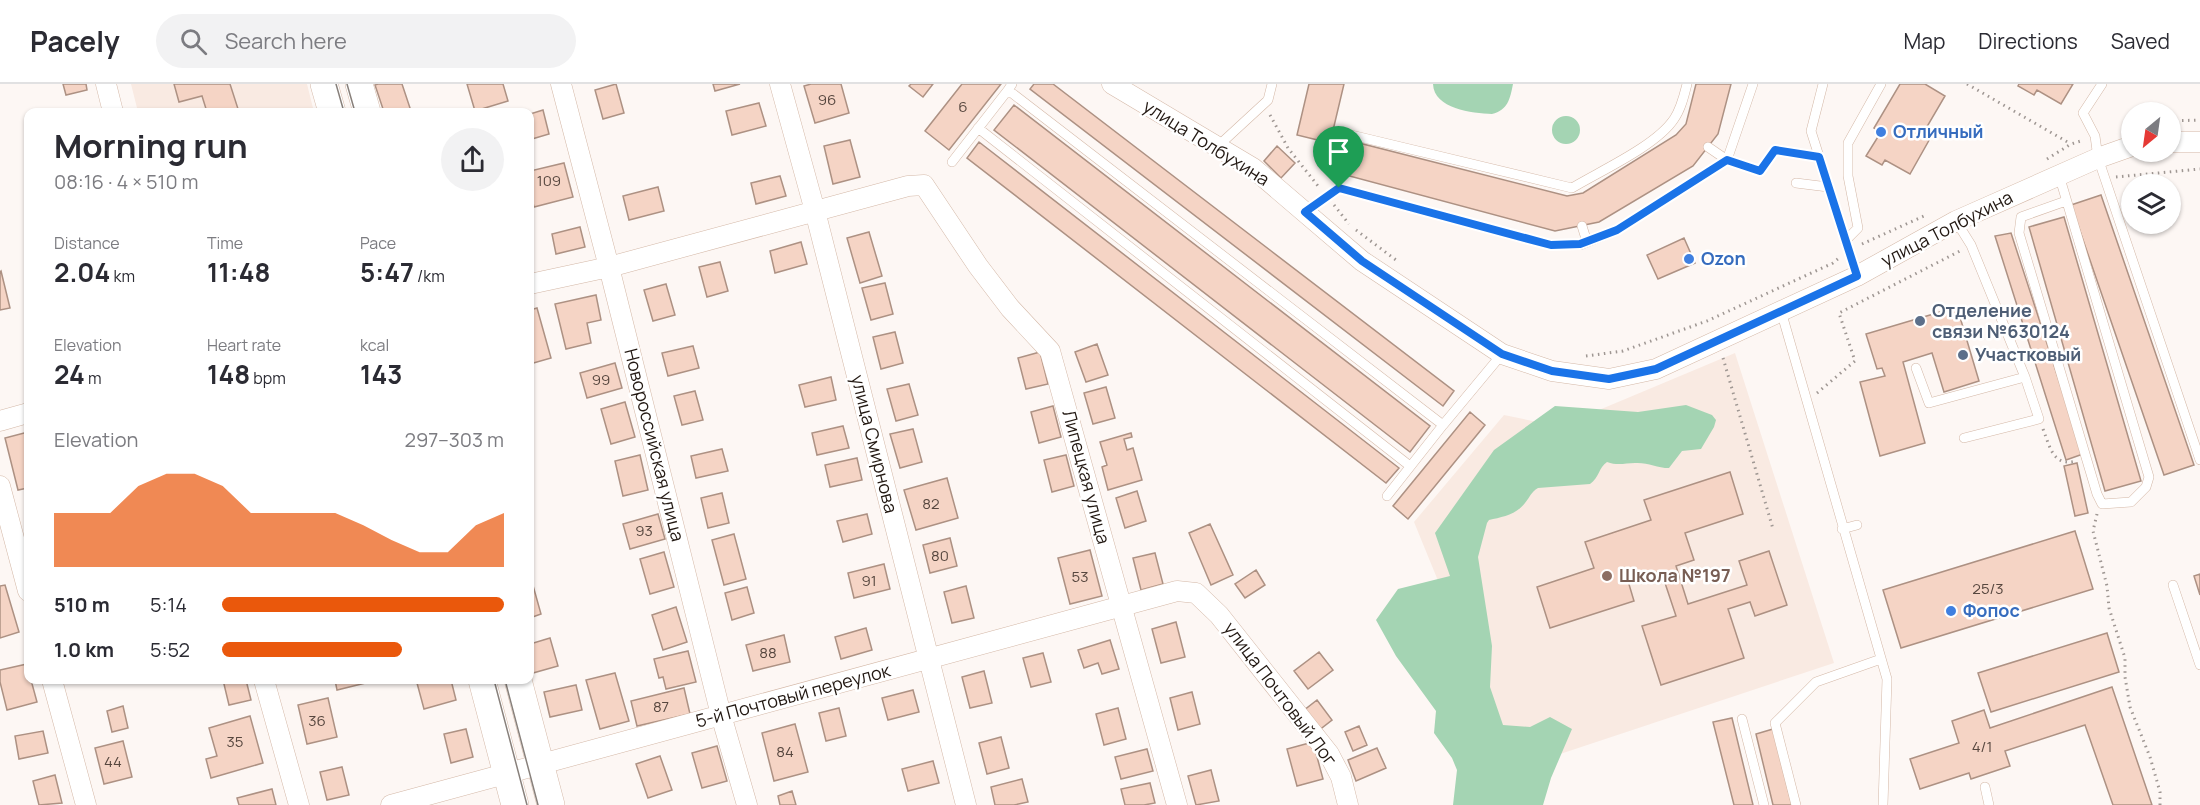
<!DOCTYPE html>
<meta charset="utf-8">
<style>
:root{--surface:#fff;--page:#f2f2f3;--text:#2b2b33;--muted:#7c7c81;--line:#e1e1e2;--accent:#ea580c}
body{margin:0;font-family:Manrope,sans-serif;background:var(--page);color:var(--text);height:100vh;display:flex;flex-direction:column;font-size:22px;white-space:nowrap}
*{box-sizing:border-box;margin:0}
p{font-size:20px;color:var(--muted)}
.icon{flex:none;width:33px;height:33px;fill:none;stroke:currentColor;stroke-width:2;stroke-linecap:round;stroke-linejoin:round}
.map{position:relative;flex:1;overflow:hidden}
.drawer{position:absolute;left:24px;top:24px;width:510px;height:576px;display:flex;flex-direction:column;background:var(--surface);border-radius:12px;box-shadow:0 2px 4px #0004}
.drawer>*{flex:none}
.needle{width:39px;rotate:209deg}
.fabs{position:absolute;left:2121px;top:18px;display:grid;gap:12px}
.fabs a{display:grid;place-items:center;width:60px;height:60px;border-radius:50%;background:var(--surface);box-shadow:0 2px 4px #0004;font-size:30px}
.pin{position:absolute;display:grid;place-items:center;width:51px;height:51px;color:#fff;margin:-62px -26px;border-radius:50% 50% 50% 0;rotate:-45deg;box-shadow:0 0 6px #0007}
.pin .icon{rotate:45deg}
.round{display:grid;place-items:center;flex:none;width:63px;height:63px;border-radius:32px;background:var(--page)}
.headline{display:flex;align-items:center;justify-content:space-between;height:102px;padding:0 30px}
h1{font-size:33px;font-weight:700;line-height:45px}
.metrics{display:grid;grid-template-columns:repeat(3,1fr);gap:9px;height:102px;padding:6px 30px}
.metrics div{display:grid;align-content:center}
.metrics b{font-size:26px;font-weight:700}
.metrics small{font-size:16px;font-weight:400}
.metrics p{font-size:16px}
.chart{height:168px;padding:12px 30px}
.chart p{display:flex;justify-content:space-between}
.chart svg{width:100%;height:108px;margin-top:6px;fill:var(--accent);opacity:.7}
ul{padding:0 30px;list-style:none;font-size:20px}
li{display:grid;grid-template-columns:96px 72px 1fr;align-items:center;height:45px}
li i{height:15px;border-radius:8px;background:var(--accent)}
header{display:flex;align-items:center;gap:36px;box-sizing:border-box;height:84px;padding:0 30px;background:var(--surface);border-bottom:2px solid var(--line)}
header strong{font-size:28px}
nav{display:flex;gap:33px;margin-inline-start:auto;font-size:21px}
.search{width:420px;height:54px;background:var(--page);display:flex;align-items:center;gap:15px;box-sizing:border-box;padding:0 21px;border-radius:33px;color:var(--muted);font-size:22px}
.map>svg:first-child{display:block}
.built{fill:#f9eae2}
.green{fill:#a4d4b3}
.building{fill:#f5d4c5;stroke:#ad9183;stroke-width:1.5}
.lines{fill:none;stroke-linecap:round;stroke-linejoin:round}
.service-casing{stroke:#d4b8a7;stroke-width:10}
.minor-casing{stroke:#d4b8a7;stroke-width:21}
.secondary-casing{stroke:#d4b8a7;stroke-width:28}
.path{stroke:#9f9793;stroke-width:3;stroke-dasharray:1.5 4.5;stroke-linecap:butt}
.service{stroke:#fff;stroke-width:9}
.minor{stroke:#fff;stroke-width:20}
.secondary{stroke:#fff;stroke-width:27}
.tram{stroke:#88807b;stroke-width:1.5}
.route-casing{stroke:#fff;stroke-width:12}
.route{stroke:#1a73e8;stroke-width:8}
.shop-dot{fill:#3f7fe0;stroke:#fff;stroke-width:2}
.service-dot{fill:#5c6f8a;stroke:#fff;stroke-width:2}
.education-dot{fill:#8d6e63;stroke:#fff;stroke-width:2}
.labels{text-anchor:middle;stroke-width:5;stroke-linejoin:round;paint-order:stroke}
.number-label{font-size:15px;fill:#57473f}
.shop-label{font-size:18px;font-weight:bold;fill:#366cbe;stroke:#fff;text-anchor:start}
.street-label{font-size:18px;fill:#221812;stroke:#fff}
.service-label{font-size:18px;font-weight:bold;fill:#4e5e75;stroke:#fff;text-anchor:start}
.education-label{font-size:18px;font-weight:bold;fill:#785e54;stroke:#fff;text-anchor:start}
</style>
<header>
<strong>Pacely</strong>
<div class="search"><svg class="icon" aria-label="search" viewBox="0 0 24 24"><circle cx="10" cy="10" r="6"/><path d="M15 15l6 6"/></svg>Search here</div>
<nav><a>Map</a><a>Directions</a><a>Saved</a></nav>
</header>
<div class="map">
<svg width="2200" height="721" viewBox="0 0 2200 721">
<rect width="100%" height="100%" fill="#fdf7f4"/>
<path class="built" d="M131,0H307L314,28H138Z
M1735,269L1834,579L1515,685L1414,438L1504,331L1552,341L1599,326Z"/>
<path class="green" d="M1433,0H1513C1510,15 1508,26 1492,30C1472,29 1434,25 1433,0Z
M1552 46a14 14 0 1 1 28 0a14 14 0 1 1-28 0Z
M1686,321L1712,331L1716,336L1714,343L1701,365L1682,367L1669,384C1657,384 1647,378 1635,379C1625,379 1618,382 1607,378C1599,383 1599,394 1590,400L1538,404C1531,408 1530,413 1525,419C1516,431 1502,433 1489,436L1487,439L1478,473L1492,562L1490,603L1503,641L1530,643L1550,633L1572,645L1551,694L1543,721H1453L1457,686L1452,674L1434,649L1436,627L1396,572L1376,536L1398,505L1450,492L1435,449L1494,366L1555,322L1638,328Z"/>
<path class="building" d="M63,0H86L87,6L66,11Z
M174,0H230L239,28H207L202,12L179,18Z
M378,0H402L411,27L384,28L375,1Z
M467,0H503L508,17L475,27Z
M616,0L624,29L603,35L595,6Z
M713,0H740L715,7Z
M811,0H841L849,29L815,39L804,2Z
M911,0H933L923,13L909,2Z
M962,0H1001L949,66L925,47Z
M1034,0H1053L1454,307L1443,322L1030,5Z
M1309,0H1344L1330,59L1297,51Z
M1696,0H1731L1718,50L1693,82L1599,138L1555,147L1342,90L1351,57L1567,112L1583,109L1676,51L1686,40Z
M1900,0H1925L1945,12L1925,46L1932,51L1910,90L1885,76L1882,81L1866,72L1881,48L1874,44Z
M2019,0H2073L2061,20L2037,6L2034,11L2018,2Z
M759,19L766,42L732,51L726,27Z
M1014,21L1430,342L1410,368L994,46Z
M543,26L549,50L532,55L530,45V30Z
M850,56L860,93L833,100L824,62Z
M979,58L1399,384L1386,399L967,74Z
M1277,62L1295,79L1281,94L1264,77Z
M564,79L573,113L534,123L530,107V87Z
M780,92L786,112L756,120L751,99Z
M658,103L664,127L629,136L623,112Z
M2101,111L2194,381L2164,391L2071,121Z
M2064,133L2141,397L2105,407L2029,143Z
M580,143L585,163L556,170L552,150Z
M869,148L882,192L860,199L847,154Z
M2011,149L2083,370L2066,376L1995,152Z
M1684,154L1695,179L1658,195L1647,171Z
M801,158L807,180L775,189L770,167Z
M720,178L728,207L707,213L699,183Z
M1,187L10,224L0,226V188Z
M885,199L893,230L871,236L862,204Z
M666,200L675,231L653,237L644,206Z
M596,211L601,236L587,239L591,259L566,265L555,220Z
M1957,223L1979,297L1944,308L1932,269L1903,278L1925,359L1880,372L1860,298L1885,292L1882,284L1877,285L1866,250Z
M537,224L551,274L530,280V226Z
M895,248L903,279L881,285L873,253Z
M1097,260L1108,291L1086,298L1075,268Z
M693,262L699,284L668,292L662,269Z
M1040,268L1048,300L1026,305L1018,274Z
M615,279L622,304L587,314L580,289Z
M831,293L836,316L805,323L799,301Z
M909,300L918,331L896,337L887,305Z
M1106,303L1115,334L1093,340L1084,309Z
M695,307L703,336L682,341L674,312Z
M625,318L635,353L611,360L601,325Z
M1053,322L1061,353L1039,359L1031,328Z
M1470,328L1485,341L1408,435L1393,422Z
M843,342L849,364L817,371L812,349Z
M913,345L922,378L900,384L890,350Z
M28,348V404L18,406L5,354Z
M1131,349L1132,353L1124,355L1127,366L1133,364L1142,396L1108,406L1102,383L1107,381L1100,358Z
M722,365L728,387L696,394L691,372Z
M640,371L648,406L623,412L615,377Z
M1066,371L1074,402L1052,408L1044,376Z
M857,374L862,396L830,403L825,381Z
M2077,379L2088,429L2075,432L2064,382Z
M1730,388L1743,430L1685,449L1694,476L1676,482L1688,520L1747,501L1739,477L1769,467L1787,521L1755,532L1750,518L1728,525L1744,574L1661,601L1642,542L1676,532L1661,487L1628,497L1634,517L1550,544L1537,503L1594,484L1585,458L1651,436L1644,416Z
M947,394L958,434L916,446L904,406Z
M1137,407L1146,437L1125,444L1116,414Z
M722,409L729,439L708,444L701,414Z
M658,430L665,455L630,465L623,440Z
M867,430L872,450L843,458L837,437Z
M1210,440L1233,491L1211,501L1189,449Z
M2075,447L2093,505L1901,564L1883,506Z
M734,450L746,495L724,501L712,456Z
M950,454L957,482L930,489L923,461Z
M1090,466L1102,512L1070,520L1058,474Z
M664,468L674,503L650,510L640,475Z
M1155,469L1163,500L1141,506L1133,474Z
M884,480L890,505L854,514L848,489Z
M1256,486L1265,501L1245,514L1235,500Z
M2200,490V511L2194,492Z
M532,498L541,530L530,534V499Z
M5,501L19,548L0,554V502Z
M966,502L974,534L952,539L944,508Z
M747,503L754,529L732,536L725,509Z
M676,523L687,558L663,566L652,531Z
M1176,538L1185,573L1161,579L1152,545Z
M866,544L872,566L841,575L835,553Z
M2107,549L2119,588L1991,628L1978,589Z
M784,551L790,578L753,587L746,561Z
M550,554L558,582L533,589L530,577V560Z
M1110,556L1119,585L1102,590L1098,579L1084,584L1078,566Z
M688,567L696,598L666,605L663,593L659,594L654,575Z
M1319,568L1333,586L1308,605L1294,587Z
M1043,569L1051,598L1031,603L1023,574Z
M27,580L28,596H31L37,618L7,626L0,598V586Z
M984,587L992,619L970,624L962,593Z
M615,589L629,637L600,645L586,596Z
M223,596H246L251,616L229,621Z
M335,596H374V597L337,606Z
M433,596H451L456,616L424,625L417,599Z
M576,601L582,626L550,633L544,608Z
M2112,603L2152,721H2113L2085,641L2005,667L2010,682L1971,695L1969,689L1920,705L1910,675L1959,659L1952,637L1984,626L1990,644Z
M684,604L690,630L637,642L631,617Z
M913,606L919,628L888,636L882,614Z
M1192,608L1200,640L1178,646L1170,614Z
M328,614L337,653L307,660L298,621Z
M1317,616L1332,636L1318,647L1303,627Z
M123,622L128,644L112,648L107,627Z
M839,624L846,652L826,657L819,629Z
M1118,624L1126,655L1104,661L1096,630Z
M250,632L263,679L211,694L206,675L217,672L209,644Z
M1732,634L1753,721H1734L1713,638Z
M795,640L808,688L774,697L762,649Z
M1359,642L1367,661L1353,667L1345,648Z
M466,645L473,673L451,679L444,650Z
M1773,645L1792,721H1773L1756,650Z
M43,647L48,669L19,675L15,652Z
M1001,653L1009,684L987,690L979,659Z
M123,657L132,693L104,700L95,664Z
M1313,658L1323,695L1297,702L1287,665Z
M717,662L727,697L702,704L692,669Z
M1377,664L1386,684L1356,697L1348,676Z
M1147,665L1153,687L1121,695L1115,673Z
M660,672L672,706L648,714L636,680Z
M933,677L939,699L908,707L902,685Z
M342,683L349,711L327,716L320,688Z
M1211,686L1219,717L1196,721L1188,692Z
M55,691L62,719L39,721L33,697Z
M1022,695L1028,718L1014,721H995L991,703Z
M1150,699L1155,719L1144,721H1125L1121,705Z
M272,705L276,721H239L237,714Z
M792,707L796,721H780L778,712Z"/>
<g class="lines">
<g class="service-casing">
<path id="service" d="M1012,0L1008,6L1443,341L1502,270
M1823,0L1811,47L1857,192
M2102,0L2083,29L2095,52L2098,74L2200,376
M978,44L1410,382
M1343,49L1572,104C1600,87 1656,62 1674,35C1681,25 1684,12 1687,0
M1217,63L1268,16L1272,0
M1708,63L1727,76L1760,87L1775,66L1819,73
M952,78L1008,6
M2059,91L2149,393L2146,403L2131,418L2102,420L2097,410L2019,149L2021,133L2066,117
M1796,99L1828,103
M1305,128L1339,104L1551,161H1580L1617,146L1727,76L1753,0
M1582,142L1587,158
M1845,157L1858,144L1848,92V59L1881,0
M1781,227L1887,595L1883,721
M1916,284L1929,319L2025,293L1971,161L1956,137
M1964,354L2039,335L2025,293
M1387,412L1443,341
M1842,445L1857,441
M2173,501L2200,581
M1742,635L1764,721
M1985,703L1989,721
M1796,721L1775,639L1816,598L1881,575"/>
</g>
<g class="minor-casing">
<path id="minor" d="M106,0L113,28
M561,0L609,183L721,631L747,721
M780,0L815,127L966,721
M1112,0L1253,84L1362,177L1502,270L1552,287L1609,295L1656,285L1857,192L1956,137L2098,74L2132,62
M2170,58H2200
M530,200L609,183L908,102L924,101L978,182L1010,224L1050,267L1177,721
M0,337L28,329
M0,402L28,507
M52,596L86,721
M264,596L299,721
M391,721L1177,507L1196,509L1219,531L1329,670L1341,693L1348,721"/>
</g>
<g class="secondary-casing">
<path id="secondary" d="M324,0L332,28
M359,0L367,28
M482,596L515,721
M518,596L551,721"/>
</g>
<path class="path" d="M1967,0L2071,60
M1270,31L1288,64L1318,102
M2170,37L2200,36
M2047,75L2071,60L2084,56
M2116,93L2200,85
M1334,121L1349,140
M1356,146L1396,176
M1862,160L1924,132
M1586,272L1623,267L1707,237L1833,179L1839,174
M1723,274L1773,445
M1817,309L1855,277L1839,229L1960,167
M2043,345C2050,363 2053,383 2076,377
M2097,430L2093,447L2107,502L2109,524L2125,574V593L2130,623L2150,673L2160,708V721"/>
<use href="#service" class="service"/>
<use href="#minor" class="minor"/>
<use href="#secondary" class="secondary"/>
<path class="tram" d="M336,0L344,28
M347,0L355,28
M494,596L527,721
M505,596L538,721"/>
</g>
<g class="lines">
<g class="route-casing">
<path id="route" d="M1775,66L1819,73L1857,192L1656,285L1609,295L1552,287L1502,270L1362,177L1305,128L1339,104L1551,161L1580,160L1617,146L1727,76L1760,87Z"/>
</g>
<use href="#route" class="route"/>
</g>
<g class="shop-dot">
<circle cx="1881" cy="48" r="6"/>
<circle cx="1689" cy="175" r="6"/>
<circle cx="1951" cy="527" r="6"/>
</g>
<g class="service-dot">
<circle cx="1920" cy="237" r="6"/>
<circle cx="1963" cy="271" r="6"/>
</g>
<circle class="education-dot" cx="1607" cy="492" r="6"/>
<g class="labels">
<g class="number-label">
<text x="827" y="21">96</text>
<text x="963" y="28">6</text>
<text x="549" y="102">109</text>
<text x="601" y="301">99</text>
<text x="931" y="425">82</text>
<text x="644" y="452">93</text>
<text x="940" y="477">80</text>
<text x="1080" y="498">53</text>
<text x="869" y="502">91</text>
<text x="1988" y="510">25/3</text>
<text x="768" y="574">88</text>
<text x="661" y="628">87</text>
<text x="317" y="642">36</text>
<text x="235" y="663">35</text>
<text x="1982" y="668">4/1</text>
<text x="785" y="673">84</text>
<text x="113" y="683">44</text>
</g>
<g class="shop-label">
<text x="1893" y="54">Отличный</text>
<text x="1701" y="181">Ozon</text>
<text x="1963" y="533">Фопос</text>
</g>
<g class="street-label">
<text transform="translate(1206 59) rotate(32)" y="6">улица Толбухина</text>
<text transform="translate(1947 145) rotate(-27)" y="6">улица Толбухина</text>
<text transform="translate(874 360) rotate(76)" y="6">улица Смирнова</text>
<text transform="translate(654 361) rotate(76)" y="6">Новороссийская улица</text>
<text transform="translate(1086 393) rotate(75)" y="6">Липецкая улица</text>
<text transform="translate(1280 610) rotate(53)" y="6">улица Почтовый Лог</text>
<text transform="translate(793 612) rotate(-15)" y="6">5-й Почтовый переулок</text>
</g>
<g class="service-label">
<text x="1932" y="233">Отделение<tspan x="1932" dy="21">связи №630124</tspan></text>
<text x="1975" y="277">Участковый</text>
</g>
<g class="education-label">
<text x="1619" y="498">Школа №197</text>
</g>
</g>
</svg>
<div class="fabs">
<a><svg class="needle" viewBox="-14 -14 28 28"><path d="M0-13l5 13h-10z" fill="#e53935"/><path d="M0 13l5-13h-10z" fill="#7c7c81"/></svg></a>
<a><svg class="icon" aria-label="layers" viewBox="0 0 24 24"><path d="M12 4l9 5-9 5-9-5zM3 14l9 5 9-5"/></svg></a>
</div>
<div class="pin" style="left:1339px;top:104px;background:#1e9e55"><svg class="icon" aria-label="arrive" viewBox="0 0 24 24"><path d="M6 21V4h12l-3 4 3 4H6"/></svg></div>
<section class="drawer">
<div class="headline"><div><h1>Morning run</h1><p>08:16 · 4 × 510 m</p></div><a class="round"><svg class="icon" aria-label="share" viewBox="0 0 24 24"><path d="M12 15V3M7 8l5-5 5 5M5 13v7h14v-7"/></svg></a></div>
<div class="metrics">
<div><p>Distance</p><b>2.04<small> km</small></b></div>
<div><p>Time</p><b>11:48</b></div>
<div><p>Pace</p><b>5:47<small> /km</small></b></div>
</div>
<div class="metrics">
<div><p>Elevation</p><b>24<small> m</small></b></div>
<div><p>Heart rate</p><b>148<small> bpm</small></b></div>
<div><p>kcal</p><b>143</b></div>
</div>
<div class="chart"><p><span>Elevation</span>297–303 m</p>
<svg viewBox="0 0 160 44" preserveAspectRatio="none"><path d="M0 44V22L10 22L20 22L30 11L40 6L50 6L60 11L70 22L80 22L90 22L100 22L110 27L120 33L130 38L140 38L150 27L160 22V44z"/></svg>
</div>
<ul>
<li><b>510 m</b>5:14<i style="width:100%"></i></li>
<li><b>1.0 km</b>5:52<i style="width:64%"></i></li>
</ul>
</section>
</div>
